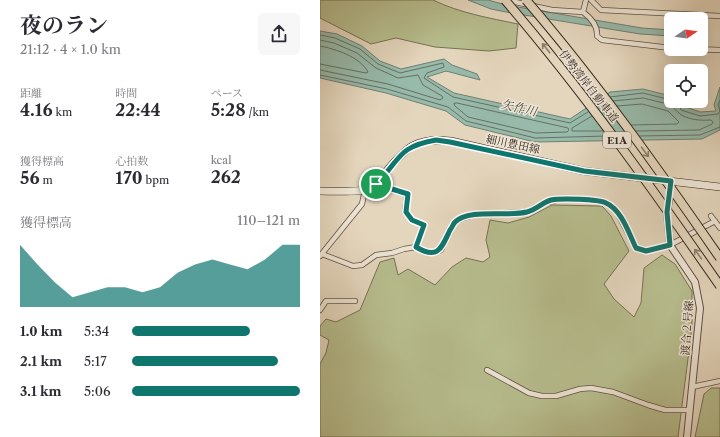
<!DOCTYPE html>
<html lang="ja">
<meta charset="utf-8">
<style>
:root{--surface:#fff;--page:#f7f7f7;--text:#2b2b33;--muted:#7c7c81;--accent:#0f766e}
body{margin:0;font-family:"Libre Caslon Text","Noto Serif JP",serif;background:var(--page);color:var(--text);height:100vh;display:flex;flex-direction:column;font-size:15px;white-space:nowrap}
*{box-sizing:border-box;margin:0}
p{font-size:13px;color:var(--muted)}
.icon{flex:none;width:22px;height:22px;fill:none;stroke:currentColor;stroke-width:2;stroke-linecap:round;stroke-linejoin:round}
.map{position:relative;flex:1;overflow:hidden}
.panel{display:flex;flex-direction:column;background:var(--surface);width:320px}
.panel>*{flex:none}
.needle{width:26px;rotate:77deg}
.fabs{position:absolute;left:344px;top:12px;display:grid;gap:8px}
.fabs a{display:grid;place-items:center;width:44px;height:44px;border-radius:6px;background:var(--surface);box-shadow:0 4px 16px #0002;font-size:20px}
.pin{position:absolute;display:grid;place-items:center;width:34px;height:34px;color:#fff;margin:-17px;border:2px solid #fff;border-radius:50%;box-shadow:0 1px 4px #0007}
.round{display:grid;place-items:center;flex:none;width:42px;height:42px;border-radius:6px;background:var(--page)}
.summary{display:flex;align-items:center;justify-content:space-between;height:68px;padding:0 20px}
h1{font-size:22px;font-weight:700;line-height:30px}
.metrics{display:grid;grid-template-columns:repeat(3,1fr);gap:6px;height:68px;padding:4px 20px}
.metrics div{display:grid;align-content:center}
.metrics b{font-size:17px;font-weight:700}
.metrics small{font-size:11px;font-weight:400}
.metrics p{font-size:11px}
.chart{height:112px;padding:8px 20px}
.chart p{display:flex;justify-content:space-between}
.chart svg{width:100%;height:72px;margin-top:4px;fill:var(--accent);opacity:.7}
ul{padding:0 20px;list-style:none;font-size:13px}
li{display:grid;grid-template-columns:64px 48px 1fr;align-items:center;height:30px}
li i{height:10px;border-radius:5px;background:var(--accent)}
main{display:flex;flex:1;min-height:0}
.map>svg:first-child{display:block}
.green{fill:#b7bd8e;stroke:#767256}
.water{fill:#97baab;stroke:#6f7f72}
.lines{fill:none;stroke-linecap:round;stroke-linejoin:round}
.shore{stroke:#667064;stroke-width:1}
.minor-casing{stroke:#605245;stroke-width:6}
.tertiary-casing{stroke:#605245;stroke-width:8}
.secondary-casing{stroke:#34261d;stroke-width:8}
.minor{stroke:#ede4d4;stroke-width:4.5}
.tertiary{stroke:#ede4d4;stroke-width:6}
.secondary{stroke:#ede4d4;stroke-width:7}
.motorway-bridge-casing{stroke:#34261d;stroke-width:10;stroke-linecap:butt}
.motorway-bridge{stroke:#e4d6bd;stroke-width:8}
.oneway{stroke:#8c7e6d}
.route-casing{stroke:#fff;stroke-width:8}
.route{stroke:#0f766e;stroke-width:5}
.labels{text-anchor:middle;stroke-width:3;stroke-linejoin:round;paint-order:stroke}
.shield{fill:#ede4d4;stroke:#6c5f54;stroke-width:1}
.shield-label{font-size:10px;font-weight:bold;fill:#34261d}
.street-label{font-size:11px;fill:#34261d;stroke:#ede4d4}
.water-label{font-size:12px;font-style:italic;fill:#4d4b40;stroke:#ede4d4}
</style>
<main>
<section class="panel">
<div class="summary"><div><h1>夜のラン</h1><p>21:12 · 4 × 1.0 km</p></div><a class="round"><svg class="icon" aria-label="share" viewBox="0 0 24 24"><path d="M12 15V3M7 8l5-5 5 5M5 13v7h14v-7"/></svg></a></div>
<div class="metrics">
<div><p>距離</p><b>4.16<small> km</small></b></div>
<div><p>時間</p><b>22:44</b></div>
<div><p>ペース</p><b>5:28<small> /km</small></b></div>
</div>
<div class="metrics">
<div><p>獲得標高</p><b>56<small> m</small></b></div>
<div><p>心拍数</p><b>170<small> bpm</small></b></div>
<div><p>kcal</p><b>262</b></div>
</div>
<div class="chart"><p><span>獲得標高</span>110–121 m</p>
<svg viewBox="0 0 160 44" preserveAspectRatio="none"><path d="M0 44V6L10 18L20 29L30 38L40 35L50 32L60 32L70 35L80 32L90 23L100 18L110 15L120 18L130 21L140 15L150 6L160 6V44z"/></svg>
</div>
<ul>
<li><b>1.0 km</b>5:34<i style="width:70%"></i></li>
<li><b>2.1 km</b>5:17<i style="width:87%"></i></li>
<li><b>3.1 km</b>5:06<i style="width:100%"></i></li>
</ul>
</section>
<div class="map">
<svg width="400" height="437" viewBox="0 0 400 437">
<rect width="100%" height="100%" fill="#e4d6bd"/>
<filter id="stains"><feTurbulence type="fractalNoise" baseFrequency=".005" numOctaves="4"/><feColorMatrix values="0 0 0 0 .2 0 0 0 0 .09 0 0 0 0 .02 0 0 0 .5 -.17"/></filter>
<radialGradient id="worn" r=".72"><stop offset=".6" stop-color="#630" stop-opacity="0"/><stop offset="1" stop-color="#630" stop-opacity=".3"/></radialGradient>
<path class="green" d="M0,0H113C140,13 169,18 198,24L196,48L169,51L115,47L76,38L51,44L0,18Z
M232,205L282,206L291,216L309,251L284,284L294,299L314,317L321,303L324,268L342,255L355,264L372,291V327L358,437H0V364L6,353L9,340L0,335V326L6,319L16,322L40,310L60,262L74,258L78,275L88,269L115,285L132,267L146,258L163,262L170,257L166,240L170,220L188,223L209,217Z
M391,388H400V437H375L384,394Z"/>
<path class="water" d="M148,0H168L186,5L322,28L351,30V36L320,34L186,12L171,9Z
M0,31L17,34L42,46L60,61L81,69L124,59L132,65L157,74L160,80L126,71L107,77L134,93L250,119L290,92L323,89L351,96V101H361L363,106L380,112L396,111L394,105L400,87V130L382,139L215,142L145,125L126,111L66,93L0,78Z"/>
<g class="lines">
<path class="shore" d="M0,35L15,38L40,49L58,64L80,73L123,63L124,67L107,73L104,78L133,97L250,123L268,112
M0,40L14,43L37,53L56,68L78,78L98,75L103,85L122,96L123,98L120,100L68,84L0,70
M0,46C16,49 40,57 48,72L46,73L0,64
M0,75L67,89L128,107L146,121L215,138L287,136
M290,97L323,93L351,100
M293,101L323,98L352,105C360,119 376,121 391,120L393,122L392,124L379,130L316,131
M358,101L361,110L380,116L398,114L400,111L398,105L400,100
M137,103L248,128L249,130L247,132L216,133L148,117L135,106L134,104Z
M297,106L322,104L348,111L359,122L357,124L311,125
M272,116L252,128V131H283
M319,136L380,135L400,127"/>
<g class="minor-casing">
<path id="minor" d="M186,0L232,10L263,12
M266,0L263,12C271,18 278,26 277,36L282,40L351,48
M271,0L281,10L400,16
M372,49L400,50
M57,184L87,194L85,212L92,220L104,225L96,247
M391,216L400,228
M2,254L33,266L42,265L56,255L72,253L84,249L96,247L109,253H114L121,250L135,222L143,218L158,214L208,212L228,202L237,200H279L288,203L297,212L316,248L326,251L350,245L395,221
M0,256L42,204L45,190
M0,310L6,301H35
M167,370L209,393L222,396H236L260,389L271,388L293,392L328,405L345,410H370
M372,387L400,381"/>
</g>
<g class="tertiary-casing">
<path id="tertiary" d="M351,187L347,212L350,245L375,282L380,308L367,437"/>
</g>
<g class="secondary-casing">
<path id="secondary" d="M0,191C12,191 42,193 52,188C58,185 62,178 66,172C86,147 97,137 131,141L264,171L400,187"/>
</g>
<use href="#minor" class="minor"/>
<use href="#tertiary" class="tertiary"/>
<use href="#secondary" class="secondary"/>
<g class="motorway-bridge-casing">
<path id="motorway-bridge" d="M185,0C263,91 332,188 400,286
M206,0C276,81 339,170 400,258"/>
</g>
<use href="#motorway-bridge" class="motorway-bridge"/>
</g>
<defs><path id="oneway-shaft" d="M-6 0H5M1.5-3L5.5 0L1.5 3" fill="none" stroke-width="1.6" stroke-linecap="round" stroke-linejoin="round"/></defs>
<g class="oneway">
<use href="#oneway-shaft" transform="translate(226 48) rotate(-129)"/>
<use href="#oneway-shaft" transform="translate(325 152) rotate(54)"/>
<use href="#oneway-shaft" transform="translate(378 254) rotate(-125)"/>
</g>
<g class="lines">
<g class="route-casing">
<path id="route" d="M116,140L130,142L264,171L351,181L347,212L350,245L326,251L316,248C309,234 302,210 286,203C278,199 241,198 231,200C223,202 216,210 207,212C189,217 149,208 135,222C133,224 132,228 130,230C121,249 118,260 96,247L104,225L92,220L86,212L88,194L56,184C81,160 76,147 116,140Z"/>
</g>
<use href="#route" class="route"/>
</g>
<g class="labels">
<rect class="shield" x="283" y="132" width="28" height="16" rx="3"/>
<g class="shield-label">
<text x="297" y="144">E1A</text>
</g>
<g class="street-label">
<text transform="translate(269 86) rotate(52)" y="4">伊勢湾岸自動車道</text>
<text transform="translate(193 144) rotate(12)" y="4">細川豊田線</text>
<text transform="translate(367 328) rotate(-86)" y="4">渡合２号線</text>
</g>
<g class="water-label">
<text transform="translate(199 108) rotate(13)" y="4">矢作川</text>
</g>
</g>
<rect width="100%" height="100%" filter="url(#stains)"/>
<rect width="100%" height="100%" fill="url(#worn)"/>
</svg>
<div class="fabs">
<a><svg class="needle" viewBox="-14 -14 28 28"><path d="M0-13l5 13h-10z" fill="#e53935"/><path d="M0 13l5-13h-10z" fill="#7c7c81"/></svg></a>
<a><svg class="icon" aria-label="locate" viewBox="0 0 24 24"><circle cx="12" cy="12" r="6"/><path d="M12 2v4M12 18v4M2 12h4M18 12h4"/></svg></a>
</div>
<div class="pin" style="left:56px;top:184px;background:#1e9e55"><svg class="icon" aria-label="arrive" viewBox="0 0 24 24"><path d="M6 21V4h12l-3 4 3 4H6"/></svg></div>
</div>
</main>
